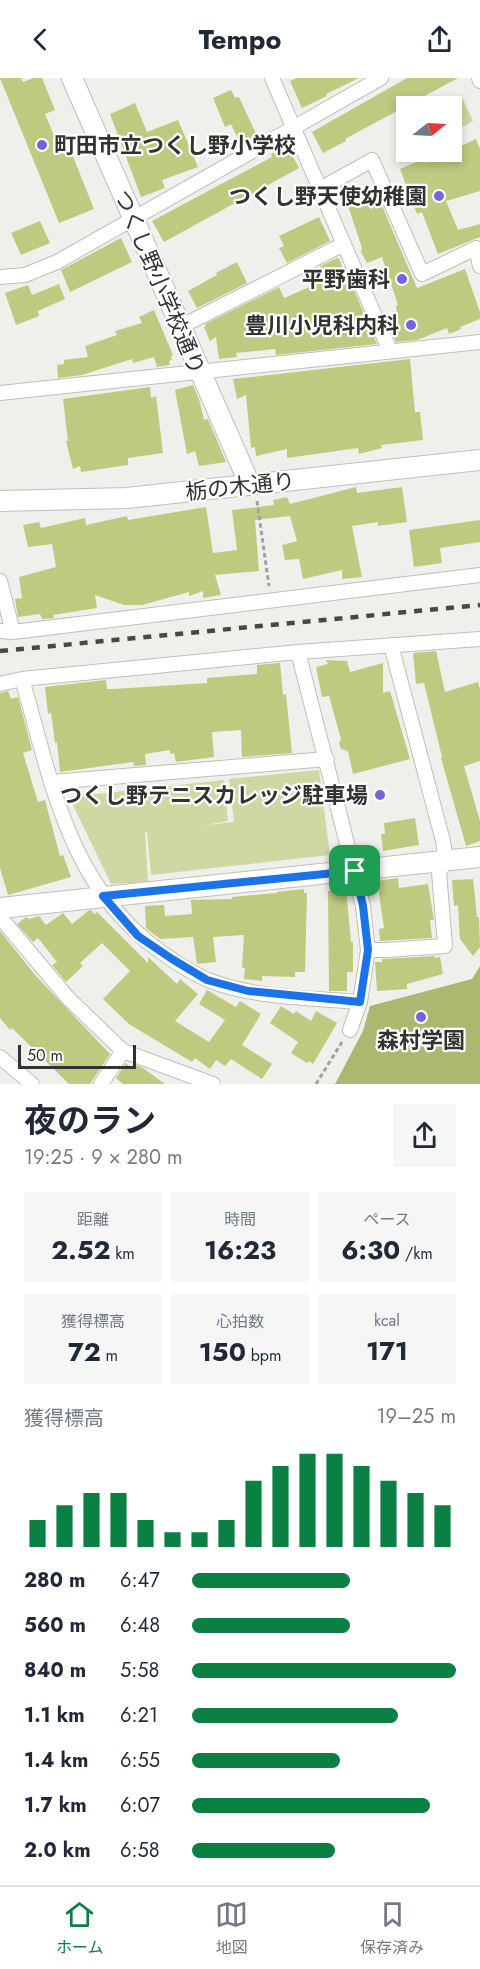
<!DOCTYPE html>
<html lang="ja">
<meta charset="utf-8">
<style>
:root{--surface:#fff;--page:#f6f6f7;--text:#1f2937;--muted:#747a83;--line:#e0e1e3;--accent:#0b8043}
body{margin:0;font-family:Jost,"Noto Sans JP",sans-serif;background:var(--page);color:var(--text);height:100vh;display:flex;flex-direction:column;font-size:22px;white-space:nowrap}
*{box-sizing:border-box;margin:0}
p{font-size:20px;color:var(--muted)}
.icon{flex:none;width:33px;height:33px;fill:none;stroke:currentColor;stroke-width:2;stroke-linecap:round;stroke-linejoin:round}
.map{position:relative;height:1006px;overflow:hidden}
.panel{display:flex;flex-direction:column;background:var(--surface);flex:1}
.panel>*{flex:none}
.needle{width:39px;rotate:72deg}
.tools{position:absolute;left:396px;top:18px;display:grid;gap:12px}
.tools a{display:grid;place-items:center;width:66px;height:66px;border-radius:0px;background:var(--surface);box-shadow:0 3px 9px #0003;font-size:30px}
.scale{position:absolute;left:18px;bottom:15px;width:118px;box-sizing:border-box;padding-left:6px;border:3px solid #323231;border-top:0;font-size:16px;line-height:21px;white-space:nowrap;color:#323231;-webkit-text-stroke:4px #fff;paint-order:stroke}
.pin{position:absolute;display:grid;place-items:center;width:51px;height:51px;color:#fff;margin:-26px;border-radius:12px;box-shadow:0 3px 9px #0006}
.round{display:grid;place-items:center;flex:none;width:63px;height:63px;border-radius:0px;background:var(--page)}
.summary{display:flex;align-items:center;justify-content:space-between;height:102px;padding:0 24px}
h1{font-size:33px;font-weight:700;line-height:45px}
.figures{display:grid;grid-template-columns:repeat(3,1fr);gap:9px;height:102px;padding:6px 24px}
.figures div{display:grid;align-content:center;border-radius:0px;background:var(--page);text-align:center}
.figures b{font-size:26px;font-weight:700}
.figures small{font-size:16px;font-weight:400}
.figures p{font-size:16px}
.chart{height:168px;padding:12px 24px}
.chart p{display:flex;justify-content:space-between}
.chart svg{width:100%;height:108px;margin-top:6px;stroke:var(--accent);stroke-width:6}
ul{padding:0 24px;list-style:none;font-size:20px}
li{display:grid;grid-template-columns:96px 72px 1fr;align-items:center;height:45px}
li i{height:15px;border-radius:8px;background:var(--accent)}
header{display:flex;justify-content:space-between;align-items:center;height:78px;padding:0 24px;background:var(--surface);font-size:27px;font-weight:700}
.menu{display:flex;justify-content:space-around;align-items:center;height:84px;border-top:2px solid var(--line);background:var(--surface);font-size:16px;color:var(--muted)}
.menu a{display:grid;justify-items:center;gap:3px}
.menu .current{color:var(--accent)}
.map>svg:first-child{display:block}
.green{fill:#cfd7a2}
.forest{fill:#aeb76f}
.building{fill:#bfc980}
.lines{fill:none;stroke-linecap:round;stroke-linejoin:round}
.street-casing{stroke:#bebfbb;stroke-width:16}
.secondary-casing{stroke:#bebfbb;stroke-width:22}
.path{stroke:#a1a29f;stroke-width:3;stroke-dasharray:4.5 3;stroke-linecap:butt}
.street{stroke:#fff;stroke-width:14}
.secondary{stroke:#fff;stroke-width:20}
.rail{stroke:#484847;stroke-width:4.5;stroke-dasharray:8 8;stroke-linecap:butt}
.route-casing{stroke:#fff;stroke-width:12}
.route{stroke:#1a73e8;stroke-width:8}
.poi-dot{fill:#7266e0;stroke:#fff;stroke-width:2}
.labels{text-anchor:middle;stroke-width:4.5;stroke-linejoin:round;paint-order:stroke}
.poi-label{font-size:22px;font-weight:bold;fill:#323231;stroke:#fff;text-anchor:end}
.street-label{font-size:22px;fill:#323231;stroke:#fff}
</style>
<header><svg class="icon" aria-label="back" viewBox="0 0 24 24"><path d="M15 5l-7 7 7 7"/></svg>Tempo<svg class="icon" aria-label="share" viewBox="0 0 24 24"><path d="M12 15V3M7 8l5-5 5 5M5 13v7h14v-7"/></svg></header>
<div class="map">
<svg width="480" height="1006" viewBox="0 0 480 1006">
<rect width="100%" height="100%" fill="#eff0ec"/>
<path class="green" d="M461,17L473,43L452,55V28H441Z
M319,692L330,777L151,797L147,754H145L148,804L111,806L69,719L224,702L228,743L205,747L234,744L229,701Z"/>
<path class="forest" d="M480,888V1006H335L363,953L370,928L472,901Z"/>
<path class="building" d="M0,0H21L23,4L34,0H42L55,32L45,36L55,60L64,56L94,131L59,145Z
M297,0H359L326,16L327,18L302,30L290,3Z
M407,0H458L345,61L346,63L323,75L312,54Z
M231,12L235,20L239,19L257,58L240,65L231,46L225,49L213,20Z
M135,25L147,54L178,42L198,89L162,102L165,110L141,119L110,36Z
M476,61L480,71V113L446,123L458,152L480,146V159L438,176L422,134L417,136L400,91L423,81L425,85Z
M287,67L299,90L164,164L152,143L272,79L271,76Z
M377,116L417,210L465,191L480,234V241L460,249L461,251L449,256L447,250L417,262L396,264L385,239L397,235L396,228L398,227L382,179L367,185L361,174L362,170L348,128Z
M319,139L330,163L287,185L279,170L284,168L279,158Z
M40,143L50,165L21,177L11,155Z
M121,160L132,184L70,214L61,192Z
M337,180H339L349,208L351,205L377,266L276,277L275,271L236,275L237,279L219,281L216,259L210,263L204,249L206,248L205,246L279,209L284,220L321,204L320,202L324,200L320,188Z
M237,184L247,205L197,230L188,213L217,197L216,195Z
M59,206L65,221L38,233L39,238L16,247L5,215L28,207L32,217Z
M154,232L173,277L171,278L172,282L169,283L170,287L157,289L154,279L133,285L132,281L82,297L58,300L57,287L64,286V282L88,279L85,268L117,257L115,253L142,245L139,239Z
M410,281L415,334H420L423,362L381,367L382,370L359,376L358,370L287,380V371L256,378L255,369L251,370L246,317L237,321L233,301Z
M193,307L199,321L204,342L208,341L226,384L199,388L195,373L187,376L175,312Z
M150,309L151,320L156,318L163,375L128,380V387L81,394L80,388L73,391L66,363H68L63,321Z
M356,409L357,415L402,409L407,444L378,448V444L352,448L362,499L342,501V492L303,501L299,481L285,482L282,467L297,463L290,438L255,442L259,493L215,497L221,517L203,520V513L189,518V514L142,527H124L95,517L97,530L53,537L54,540L42,541L40,536L18,539L15,521L22,520L19,499L56,489L52,466L28,469L23,447L39,444L41,450L85,440L86,447L127,438L128,442L206,429L213,475L237,472L232,432L274,427L273,422L287,419L290,426Z
M480,442V464L440,470L442,485L414,489L409,452Z
M436,573L445,614L478,604L480,612V683L464,688L480,743V763L466,768L441,680L442,679L424,605L416,606L413,575Z
M326,582L347,583L350,594L383,585V615L390,613L410,681L353,696L348,673L341,671L339,665L341,661L329,618L322,619L316,589L328,586Z
M280,585L283,617L286,616L292,675L242,679L241,652L212,654L214,679L176,684L174,675L170,676V672L145,676L146,687L134,688L133,684L60,694L57,664L55,665L51,635L48,636L45,609L106,602L107,611H113L207,605V600L257,596V587Z
M8,613L11,621L18,619L32,672L23,675L38,724L45,722L60,778L63,777L71,799L8,817L0,790V615Z
M415,740L419,767L383,773L381,756H385L384,745Z
M398,800L399,810L428,806L434,842H430L432,860L380,863L379,851L384,850L377,803Z
M473,801L477,839H479L480,869L473,878L460,861L458,827L454,828L452,802Z
M304,811V815H307L305,894H295V899L262,898V903L244,901L245,890H242L244,857L213,859L216,884L197,886L193,859L160,861L146,850L145,828L164,827L165,838L192,836L191,822L232,821V819L277,815V814Z
M346,811L351,864H353V894H347V913H329L328,813Z
M91,832L94,836L97,834L148,885V879L177,906L180,901L198,916L175,943L209,964L225,942L199,926L207,912L236,929L240,923L261,936L242,967L272,986L262,1001L231,981L225,988L216,982L210,991L195,980L192,984L129,946L103,921L130,893L102,865L80,885L83,888L66,904L52,887L57,884L38,860L33,864L17,846L26,839L29,841L39,838L46,847L63,835L72,846L88,833Z
M0,853L36,898L110,976L90,1006H69L12,950L10,952L0,940Z
M435,878V880L440,879L443,896L407,906V911L377,913L375,884H382V881Z
M281,928L294,936L296,933L311,943L316,933L337,945L313,986L309,983L307,985L291,975L298,964L270,945Z
M126,985L131,990L134,986L143,990L165,1006H123L116,1000Z"/>
<g class="lines">
<g class="street-casing">
<path id="street" d="M272,0L390,273
M479,0L480,3
M320,111L372,82L422,196L476,170L480,188
M0,199L25,197L57,184L381,0
M180,249L344,166
M0,315L480,264
M0,503L13,554
M0,553L13,554L480,497
M298,574L363,828L368,872L360,924L350,952
M22,601C52,704 68,808 161,874C175,884 192,895 208,902C253,920 312,920 360,924
M0,606L22,601L298,574L480,561
M52,704L327,681
M0,839L68,920L123,973L213,1006
M368,872H386L445,868L439,794L446,783L443,763L391,567
M0,979L32,1006
M101,1006L123,973"/>
</g>
<g class="secondary-casing">
<path id="secondary" d="M72,0L250,407
M0,423L127,420L480,382
M0,830L480,779"/>
</g>
<path class="path" d="M257,423L269,508
M316,1006L342,964"/>
<use href="#street" class="street"/>
<use href="#secondary" class="secondary"/>
<path class="rail" d="M0,573L480,527"/>
</g>
<g class="lines">
<g class="route-casing">
<path id="route" d="M355,793L363,828L368,872L360,924L248,913L207,902L172,881L138,858L103,818Z"/>
</g>
<use href="#route" class="route"/>
</g>
<g class="poi-dot">
<circle cx="42" cy="67" r="6"/>
<circle cx="439" cy="118" r="6"/>
<circle cx="402" cy="201" r="6"/>
<circle cx="411" cy="247" r="6"/>
<circle cx="380" cy="717" r="6"/>
<circle cx="421" cy="939" r="6"/>
</g>
<g class="labels">
<g class="poi-label">
<text x="54" y="75" text-anchor="start">町田市立つくし野小学校</text>
<text x="427" y="126">つくし野天使幼稚園</text>
<text x="390" y="209">平野歯科</text>
<text x="399" y="255">豊川小児科内科</text>
<text x="368" y="725">つくし野テニスカレッジ駐車場</text>
<text x="421" y="970" text-anchor="middle">森村学園</text>
</g>
<g class="street-label">
<text transform="translate(160 204) rotate(67)" y="8">つくし野小学校通り</text>
<text transform="translate(240 408) rotate(-6)" y="8">栃の木通り</text>
</g>
</g>
</svg>
<div class="tools">
<a><svg class="needle" viewBox="-14 -14 28 28"><path d="M0-13l5 13h-10z" fill="#e53935"/><path d="M0 13l5-13h-10z" fill="#747a83"/></svg></a>
</div>
<div class="scale">50 m</div>
<div class="pin" style="left:355px;top:793px;background:#1e9e55"><svg class="icon" aria-label="arrive" viewBox="0 0 24 24"><path d="M6 21V4h12l-3 4 3 4H6"/></svg></div>
</div>
<section class="panel">
<div class="summary"><div><h1>夜のラン</h1><p>19:25 · 9 × 280 m</p></div><a class="round"><svg class="icon" aria-label="share" viewBox="0 0 24 24"><path d="M12 15V3M7 8l5-5 5 5M5 13v7h14v-7"/></svg></a></div>
<div class="figures">
<div><p>距離</p><b>2.52<small> km</small></b></div>
<div><p>時間</p><b>16:23</b></div>
<div><p>ペース</p><b>6:30<small> /km</small></b></div>
</div>
<div class="figures">
<div><p>獲得標高</p><b>72<small> m</small></b></div>
<div><p>心拍数</p><b>150<small> bpm</small></b></div>
<div><p>kcal</p><b>171</b></div>
</div>
<div class="chart"><p><span>獲得標高</span>19–25 m</p>
<svg viewBox="0 0 160 44" preserveAspectRatio="none"><path d="M5 44V33M15 44V27M25 44V22M35 44V22M45 44V33M55 44V38M65 44V38M75 44V33M85 44V17M95 44V11M105 44V6M115 44V6M125 44V11M135 44V17M145 44V22M155 44V27"/></svg>
</div>
<ul>
<li><b>280 m</b>6:47<i style="width:60%"></i></li>
<li><b>560 m</b>6:48<i style="width:60%"></i></li>
<li><b>840 m</b>5:58<i style="width:100%"></i></li>
<li><b>1.1 km</b>6:21<i style="width:78%"></i></li>
<li><b>1.4 km</b>6:55<i style="width:56%"></i></li>
<li><b>1.7 km</b>6:07<i style="width:90%"></i></li>
<li><b>2.0 km</b>6:58<i style="width:54%"></i></li>
</ul>
</section>
<nav class="menu">
<a class="current"><svg class="icon" aria-label="home" viewBox="0 0 24 24"><path d="M3 11l9-7 9 7M6 9v11h12V9"/></svg>ホーム</a>
<a><svg class="icon" aria-label="map" viewBox="0 0 24 24"><path d="M3 6l6-2 6 2 6-2v14l-6 2-6-2-6 2zM9 4v14M15 6v14"/></svg>地図</a>
<a><svg class="icon" aria-label="saved" viewBox="0 0 24 24"><path d="M7 4h10v16l-5-4-5 4z"/></svg>保存済み</a>
</nav>
